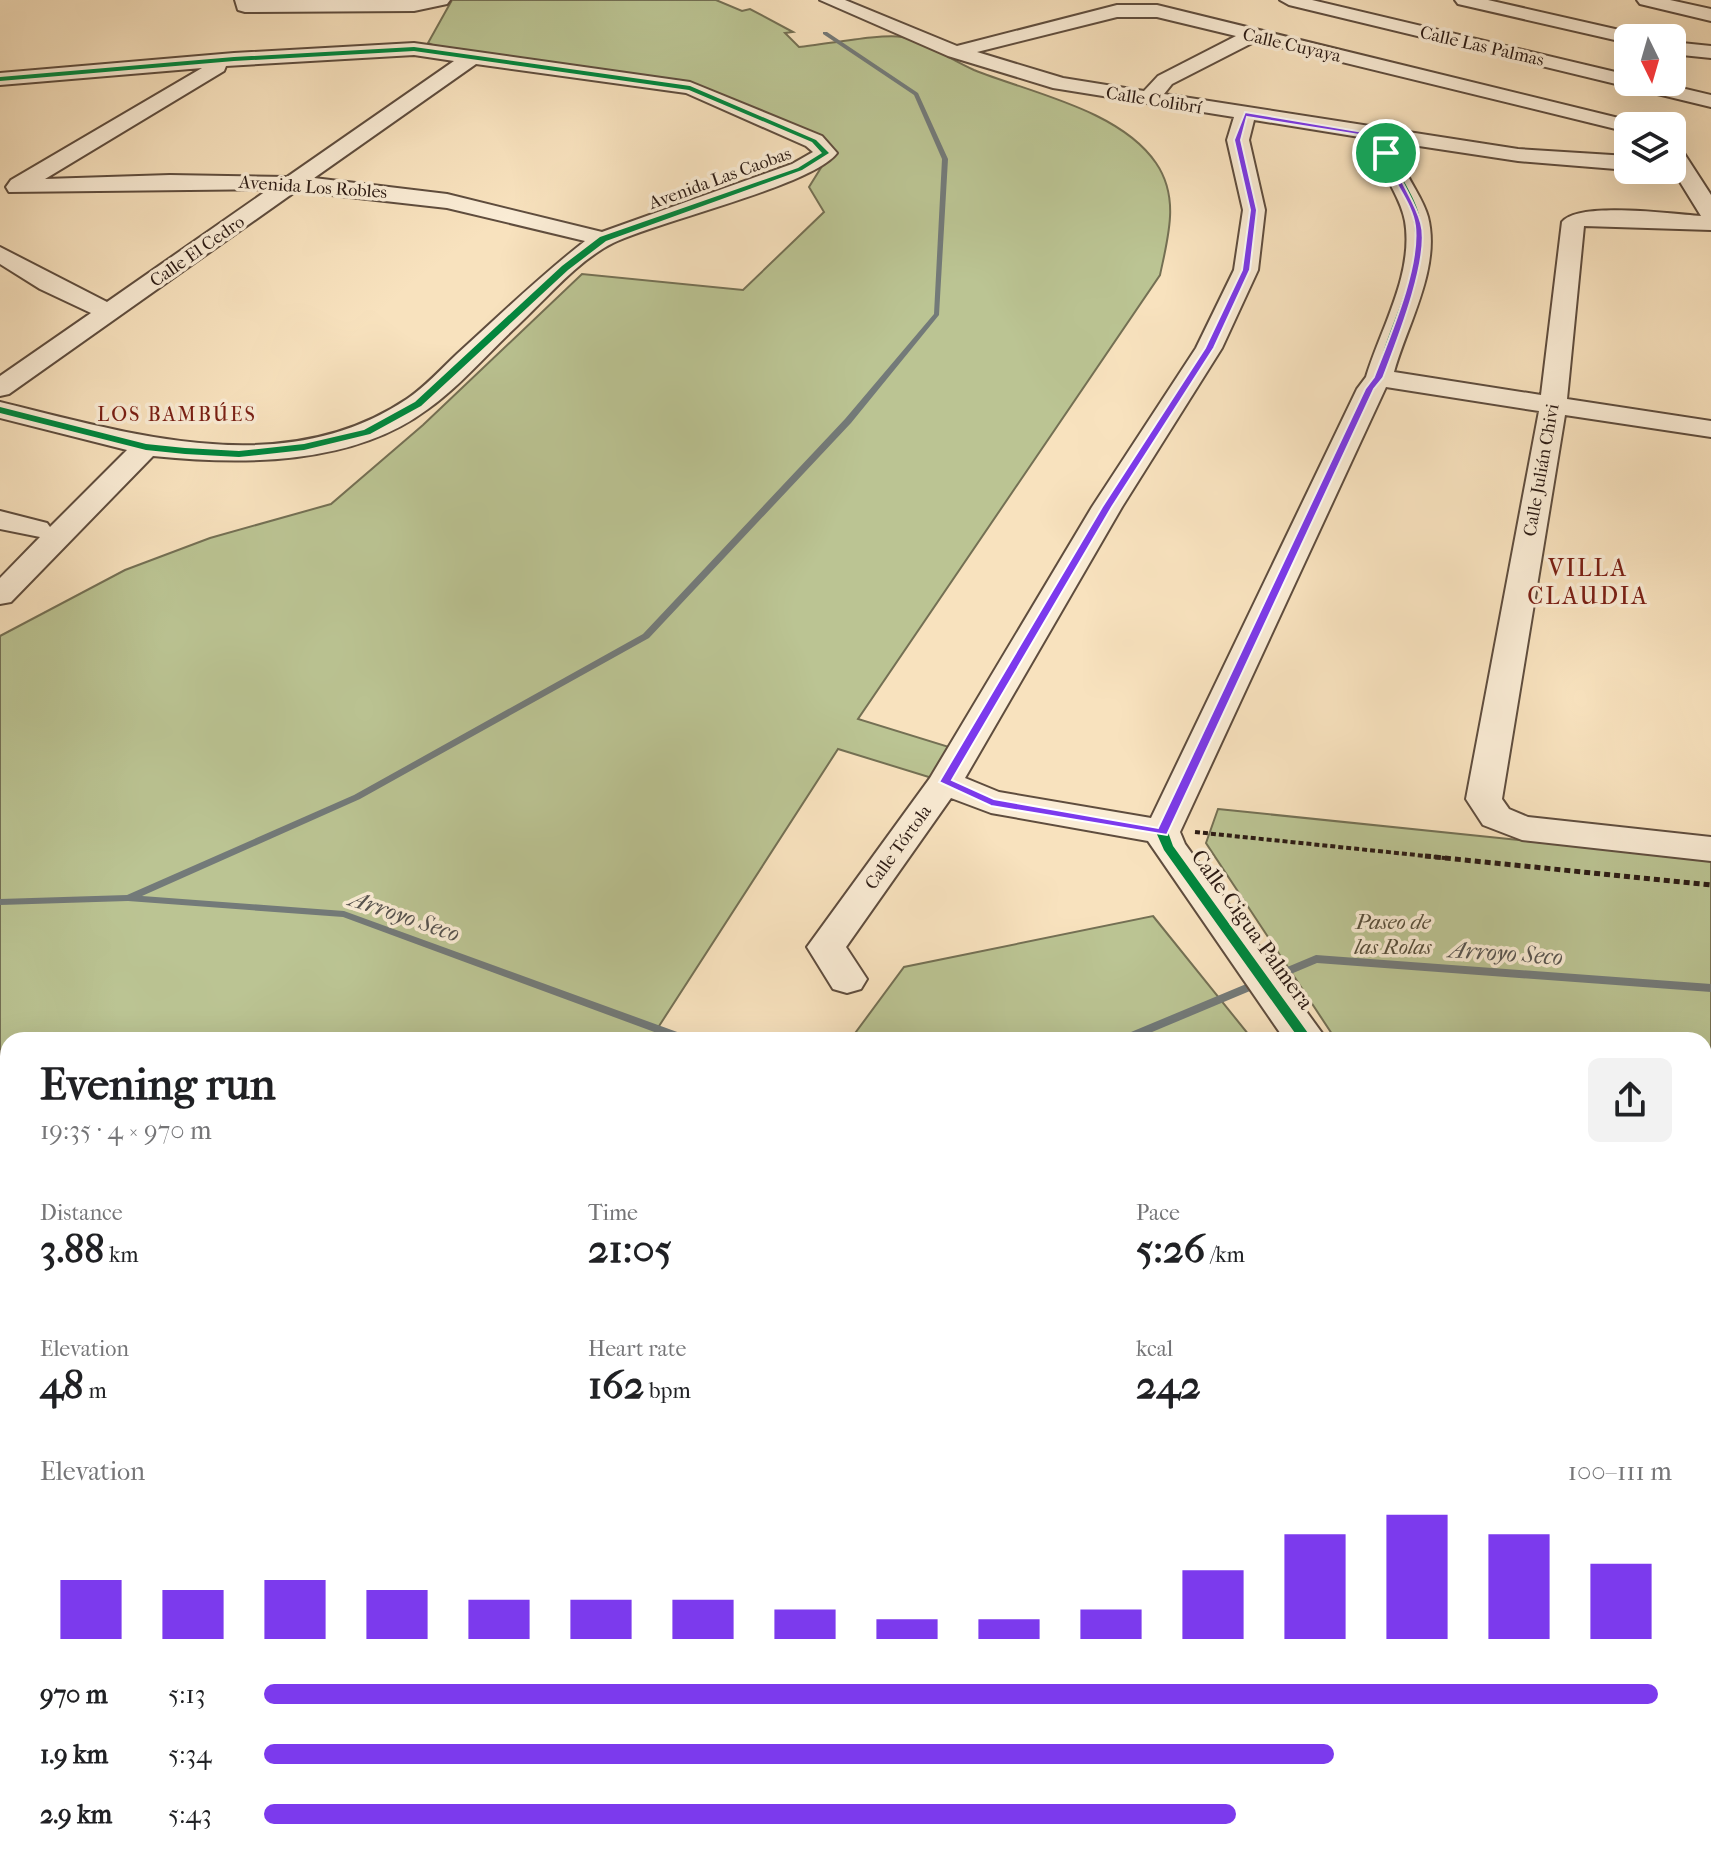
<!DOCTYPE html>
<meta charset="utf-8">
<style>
:root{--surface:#fff;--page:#f2f2f2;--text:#202124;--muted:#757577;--accent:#7c3aed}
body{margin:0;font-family:"IM FELL French Canon",serif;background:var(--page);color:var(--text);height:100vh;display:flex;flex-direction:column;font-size:30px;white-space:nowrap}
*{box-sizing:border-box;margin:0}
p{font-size:26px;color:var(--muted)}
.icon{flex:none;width:44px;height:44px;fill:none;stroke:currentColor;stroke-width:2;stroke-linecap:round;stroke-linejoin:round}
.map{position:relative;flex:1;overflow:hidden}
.sheet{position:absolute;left:0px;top:1032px;width:1712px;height:828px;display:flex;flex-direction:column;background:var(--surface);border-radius:24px 24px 0 0;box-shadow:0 8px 32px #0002}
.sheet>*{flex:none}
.needle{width:52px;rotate:175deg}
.buttons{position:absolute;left:1614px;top:24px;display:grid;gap:16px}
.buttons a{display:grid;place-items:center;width:72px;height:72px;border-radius:12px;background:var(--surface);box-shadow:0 8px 32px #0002;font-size:40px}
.pin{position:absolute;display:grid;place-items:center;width:68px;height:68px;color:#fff;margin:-34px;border:4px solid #fff;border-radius:50%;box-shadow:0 2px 8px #0007}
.round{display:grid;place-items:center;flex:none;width:84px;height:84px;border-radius:12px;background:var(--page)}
.head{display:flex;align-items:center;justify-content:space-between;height:136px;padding:0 40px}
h1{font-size:44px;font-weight:800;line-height:60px}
.stats{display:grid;grid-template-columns:repeat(3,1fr);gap:12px;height:136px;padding:8px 40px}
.stats div{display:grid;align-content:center}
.stats b{font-size:40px;font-weight:800}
.stats small{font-size:22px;font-weight:400}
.stats p{font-size:22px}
.chart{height:224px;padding:16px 40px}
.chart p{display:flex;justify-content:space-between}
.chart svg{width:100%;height:144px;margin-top:8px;stroke:var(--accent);stroke-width:6}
ul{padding:0 40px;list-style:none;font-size:26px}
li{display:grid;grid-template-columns:128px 96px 1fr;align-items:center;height:60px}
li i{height:20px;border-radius:10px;background:var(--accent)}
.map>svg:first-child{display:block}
.green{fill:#bbc493;stroke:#747054;stroke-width:2}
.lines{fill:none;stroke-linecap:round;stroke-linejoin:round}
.stream{fill:#737a79;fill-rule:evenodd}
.minor-casing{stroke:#5f4d3e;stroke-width:4}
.path-far1{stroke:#2c1b14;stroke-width:4;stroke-dasharray:5 3;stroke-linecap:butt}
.path{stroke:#2c1b14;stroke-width:5;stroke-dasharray:6 4;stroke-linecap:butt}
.minor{fill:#faecd5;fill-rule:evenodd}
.cycleway-casing{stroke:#faecd5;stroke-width:5}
.cycleway{fill:#00873e;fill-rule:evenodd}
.route{fill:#7c3aed;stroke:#fff;stroke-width:2;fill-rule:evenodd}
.labels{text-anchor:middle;stroke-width:7;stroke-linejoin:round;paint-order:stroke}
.far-street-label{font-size:18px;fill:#2c1b14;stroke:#faecd5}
.far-neighbourhood-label{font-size:20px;letter-spacing:2px;fill:#7a1f14;stroke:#faecd5}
.park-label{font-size:22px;font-style:italic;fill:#574e3a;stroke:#faecd5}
.street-label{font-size:22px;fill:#2c1b14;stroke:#faecd5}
.neighbourhood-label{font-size:24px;letter-spacing:2px;fill:#7a1f14;stroke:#faecd5}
.water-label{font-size:24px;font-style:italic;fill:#56534f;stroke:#faecd5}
</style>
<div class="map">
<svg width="1711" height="1860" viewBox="0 0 1711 1860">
<rect width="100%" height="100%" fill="#f8e2be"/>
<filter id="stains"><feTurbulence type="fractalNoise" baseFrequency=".0025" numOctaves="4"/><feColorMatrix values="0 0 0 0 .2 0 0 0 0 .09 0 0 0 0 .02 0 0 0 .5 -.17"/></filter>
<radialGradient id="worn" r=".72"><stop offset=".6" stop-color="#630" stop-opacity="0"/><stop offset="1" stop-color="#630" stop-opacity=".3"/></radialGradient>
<path class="green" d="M452,0H716L742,11L750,9L793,32L785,33L799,47C823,45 882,33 902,37C926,42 951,60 974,70C1031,93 1120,110 1156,163C1180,198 1168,237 1160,275L858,719L962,751L945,782L838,749L650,1040H8V1129L0,1127V636L125,570L210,538L331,504L423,425L582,274L743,290L824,212L809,187L827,158L760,120L660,83L444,50L428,43Z
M1218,809L1711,860V1149L1704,1148V1040H1336L1206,843Z
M1153,916L1253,1040H850L904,967Z"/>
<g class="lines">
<path class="stream" d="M823,32H827L918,93L948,159L939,315L851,423L649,638L360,799L142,896L344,911L691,1037L692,1040H676L343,917L128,901L0,905V899L127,895L354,795L643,634L845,419L934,314L942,159L914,95L823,34Z
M1316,955L1711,984V992L1317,963L1133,1040H1118L1119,1037Z"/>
<g class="minor-casing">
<path id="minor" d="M235,0H450L447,4L414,11L245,12L238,10Z
M820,0H845L957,46L1117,5H1157L1635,122L1638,126H1628V132L1256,41L1172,84L1164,94L1518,149L1628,156V170L1518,161L1399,143C1398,171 1421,191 1428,217C1441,268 1407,325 1394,372L1541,395L1562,222C1578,201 1673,214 1701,216L1672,169V146L1680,147L1711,195V230L1584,226L1567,399L1711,421V437L1565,415L1502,799L1509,809L1528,817L1711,837V861L1522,840L1483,825L1466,799L1539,411L1386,387L1180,832L1185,844L1327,1040H1285L1148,841L991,813L951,798L846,947L867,979L861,989L847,993L833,989L807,947L930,778L1092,507L1196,348L1234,270L1243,210L1227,140L1234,117L1053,88L948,56ZM1117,17H1157L1236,36L1158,76L1144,91L1063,78L977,52ZM1254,120L1378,140C1376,171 1400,192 1405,221C1414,273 1381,328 1366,377L1357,389L1151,818L999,792L965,778L1122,507L1222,348L1258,270L1265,210L1249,140Z
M1280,0H1312L1628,75V82H1656L1711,95V107L1289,5Z
M1455,0H1488L1637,34L1640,38H1628V43L1458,4Z
M1637,0H1670L1711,9V21L1640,4Z
M1672,42L1711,46V58L1672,54Z
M414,43L690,82L822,136L837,153C812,186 658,221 613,243C577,261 546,299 517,326C488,353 460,386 428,409C352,466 242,465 153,456L11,602L0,604V578L40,537L0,529V511L47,523L50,527L127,450L0,418V402C131,434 284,482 407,399C425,387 441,369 457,354C499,316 540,276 585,241L447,208L296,191L9,394L0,396V376L91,313L40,289L0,264V247L107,302L269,189L9,192L6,187L11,180L202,68L0,85V73L234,53ZM414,55L454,61L287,177L170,175L45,179L224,71L226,66ZM476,64L686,93L806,146L813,152L792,164L602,232L447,194L314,178Z
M0,1200L8,1202V1236L0,1234Z
M0,1428L8,1430V1474L0,1472Z
M8,1674V1735L0,1739V1677Z
M1704,1836L1711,1860H1656L1653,1852H1704Z
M283,1852H341L339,1860H281Z
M764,1852H822L823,1860H765Z
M1220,1852H1278L1279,1860H1221Z"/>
</g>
<path class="path-far1" d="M1195,832L1445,858"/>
<path class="path" d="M1425,856L1711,885"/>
<use href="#minor" class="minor"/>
<g class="cycleway-casing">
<path id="cycleway" d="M414,47L690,86L816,140L829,153L802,170L606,241L568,270L421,406L370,434L304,450L239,457L185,454L146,450L0,413V407L146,444L185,448L239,451L304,444L364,430L415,402L562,266L600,237L798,168L822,153L812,142L689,90L414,51L234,61L0,81V77L234,57Z
M1389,135L1392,137C1390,171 1413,187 1420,218C1429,258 1409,302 1396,339C1389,357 1386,375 1374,390L1168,832L1173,846L1313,1040H1300L1164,850L1156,832L1366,389C1378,374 1381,356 1388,338C1401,302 1422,258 1413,218C1406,187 1383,171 1386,137Z"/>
</g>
<use href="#cycleway" class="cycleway"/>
</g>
<path class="route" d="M1245,112L1393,137C1387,169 1413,193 1421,223C1431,257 1396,344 1383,378L1374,389L1167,835L991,806L939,782L1102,507L1205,348L1242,270L1250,210L1234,140ZM1247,117L1385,139C1379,171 1411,195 1415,226C1420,268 1389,338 1374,377L1365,389L1158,828L994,799L952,780L1112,507L1214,348L1250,270L1257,210L1241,140Z"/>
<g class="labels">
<g class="far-street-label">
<text transform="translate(1292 45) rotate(13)" y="6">Calle Cuyaya</text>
<text transform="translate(1482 46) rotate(13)" y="6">Calle Las Palmas</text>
<text transform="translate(1154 100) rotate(9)" y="6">Calle Colibrí</text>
<text transform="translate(720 178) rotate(-20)" y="6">Avenida Las Caobas</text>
<text transform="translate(313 187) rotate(4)" y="6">Avenida Los Robles</text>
<text transform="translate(197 251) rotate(-35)" y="6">Calle El Cedro</text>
<text transform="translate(1541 470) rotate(-80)" y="6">Calle Julián Chivi</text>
<text transform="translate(898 847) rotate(-54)" y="6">Calle Tórtola</text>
</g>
<g class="far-neighbourhood-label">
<text x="177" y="421">LOS BAMBÚES</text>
</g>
<g class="park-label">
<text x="1393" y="929">Paseo de<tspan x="1393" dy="25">las Rolas</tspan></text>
</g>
<g class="street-label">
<text transform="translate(1253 929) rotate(54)" y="8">Calle Cigua Palmera</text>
</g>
<g class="neighbourhood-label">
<text x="1588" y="576">VILLA<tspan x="1588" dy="28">CLAUDIA</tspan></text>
</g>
<g class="water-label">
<text transform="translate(405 916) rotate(19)" y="8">Arroyo Seco</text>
<text transform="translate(1506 953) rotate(4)" y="8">Arroyo Seco</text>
</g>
</g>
<rect width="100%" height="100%" filter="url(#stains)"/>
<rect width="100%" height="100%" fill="url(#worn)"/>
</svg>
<div class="buttons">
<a><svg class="needle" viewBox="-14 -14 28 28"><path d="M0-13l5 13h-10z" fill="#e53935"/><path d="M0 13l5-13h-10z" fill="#757577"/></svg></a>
<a><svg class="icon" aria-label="layers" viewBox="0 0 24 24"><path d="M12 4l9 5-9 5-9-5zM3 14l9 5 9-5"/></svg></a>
</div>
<div class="pin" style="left:1386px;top:153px;background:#1e9e55"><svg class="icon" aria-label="arrive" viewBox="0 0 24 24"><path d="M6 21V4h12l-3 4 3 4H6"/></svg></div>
<section class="sheet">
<div class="head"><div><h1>Evening run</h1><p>19:35 · 4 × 970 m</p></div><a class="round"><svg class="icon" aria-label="share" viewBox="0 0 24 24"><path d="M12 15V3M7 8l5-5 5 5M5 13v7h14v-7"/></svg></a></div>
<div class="stats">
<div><p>Distance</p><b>3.88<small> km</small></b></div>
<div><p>Time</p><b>21:05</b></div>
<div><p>Pace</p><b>5:26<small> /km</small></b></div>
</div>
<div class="stats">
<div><p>Elevation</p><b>48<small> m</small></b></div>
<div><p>Heart rate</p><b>162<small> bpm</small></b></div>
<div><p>kcal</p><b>242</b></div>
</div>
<div class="chart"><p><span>Elevation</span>100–111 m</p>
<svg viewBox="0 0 160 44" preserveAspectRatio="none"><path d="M5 44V26M15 44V29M25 44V26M35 44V29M45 44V32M55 44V32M65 44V32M75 44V35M85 44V38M95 44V38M105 44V35M115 44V23M125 44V12M135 44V6M145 44V12M155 44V21"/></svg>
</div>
<ul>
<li><b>970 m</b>5:13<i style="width:99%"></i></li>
<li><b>1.9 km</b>5:34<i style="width:76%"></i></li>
<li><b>2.9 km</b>5:43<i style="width:69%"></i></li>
</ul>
</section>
</div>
